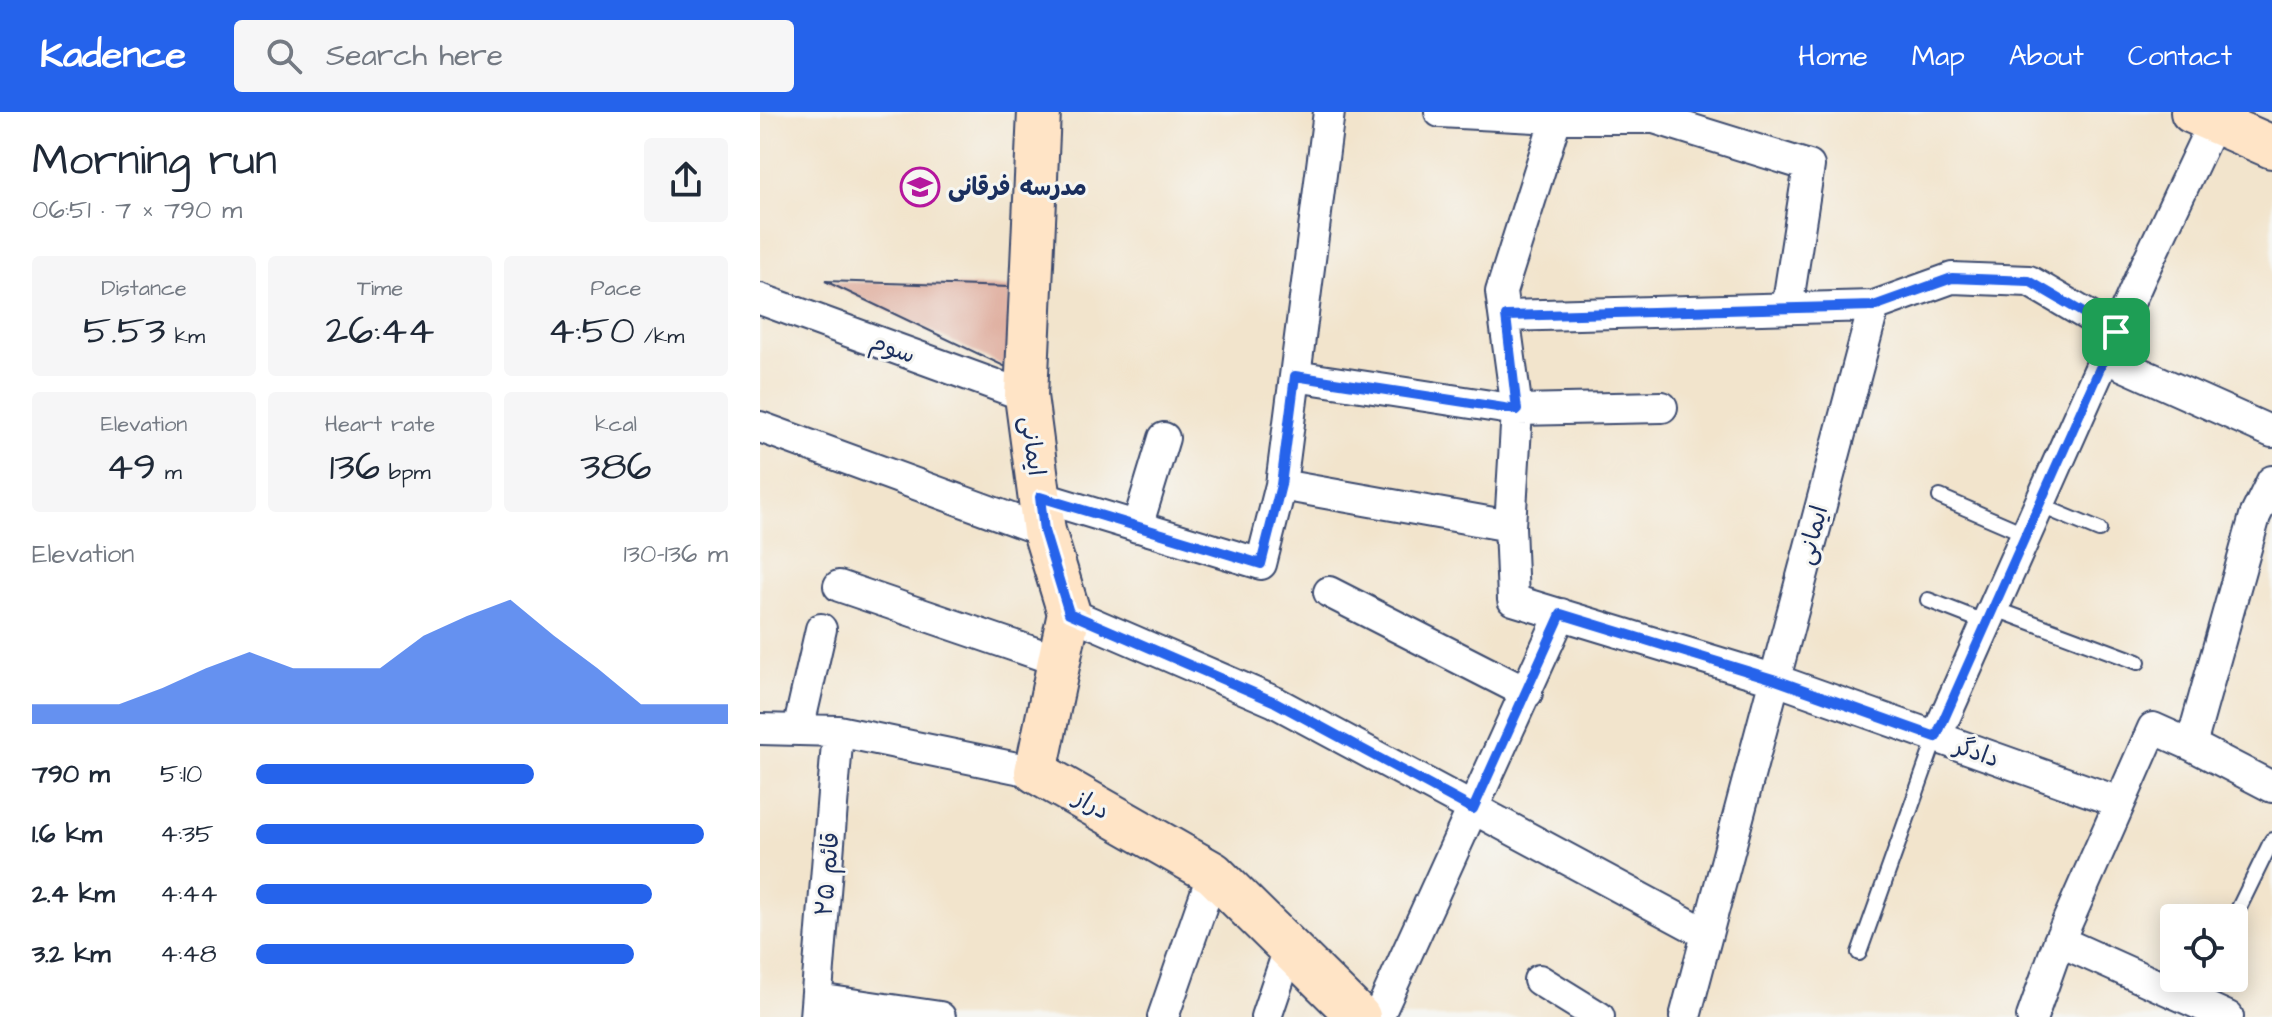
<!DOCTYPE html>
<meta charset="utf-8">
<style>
:root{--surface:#fff;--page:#f6f6f7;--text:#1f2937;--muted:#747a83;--accent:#2563eb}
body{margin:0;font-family:"Architects Daughter","Playpen Sans Arabic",sans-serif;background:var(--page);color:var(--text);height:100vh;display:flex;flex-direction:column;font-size:30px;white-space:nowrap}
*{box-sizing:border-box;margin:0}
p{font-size:26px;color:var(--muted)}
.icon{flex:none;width:44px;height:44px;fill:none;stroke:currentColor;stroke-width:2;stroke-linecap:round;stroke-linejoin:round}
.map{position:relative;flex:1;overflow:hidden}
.panel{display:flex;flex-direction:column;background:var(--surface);width:760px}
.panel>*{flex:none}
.tools{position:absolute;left:1400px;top:792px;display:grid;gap:16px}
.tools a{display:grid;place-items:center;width:88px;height:88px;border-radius:8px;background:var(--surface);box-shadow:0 4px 20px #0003;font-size:40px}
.pin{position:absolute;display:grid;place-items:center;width:68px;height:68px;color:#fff;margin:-34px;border-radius:16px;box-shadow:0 4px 12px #0006}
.round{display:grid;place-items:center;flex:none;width:84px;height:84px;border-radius:8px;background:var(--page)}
.summary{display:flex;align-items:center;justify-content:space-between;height:136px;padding:0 32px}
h1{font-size:44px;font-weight:600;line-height:60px}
.figures{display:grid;grid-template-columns:repeat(3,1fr);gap:12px;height:136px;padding:8px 32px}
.figures div{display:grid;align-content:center;border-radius:8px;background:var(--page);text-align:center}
.figures b{font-size:40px;font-weight:600}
.figures small{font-size:22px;font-weight:400}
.figures p{font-size:22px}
.chart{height:224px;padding:16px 32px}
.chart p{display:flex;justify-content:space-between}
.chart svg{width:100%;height:144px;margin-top:8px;fill:var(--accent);opacity:.7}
ul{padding:0 32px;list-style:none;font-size:26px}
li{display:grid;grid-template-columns:128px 96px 1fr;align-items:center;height:60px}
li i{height:20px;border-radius:10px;background:var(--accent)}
header{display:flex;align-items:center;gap:48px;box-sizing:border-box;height:112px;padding:0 40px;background:var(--accent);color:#fff}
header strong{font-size:38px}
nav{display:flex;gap:44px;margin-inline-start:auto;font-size:28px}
.search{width:560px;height:72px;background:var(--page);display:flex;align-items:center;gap:20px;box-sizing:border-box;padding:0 28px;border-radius:8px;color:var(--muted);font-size:30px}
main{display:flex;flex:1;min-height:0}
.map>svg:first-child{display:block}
.building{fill:#dda797}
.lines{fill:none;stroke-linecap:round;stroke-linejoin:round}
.lane-casing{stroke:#3b4a6e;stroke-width:18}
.street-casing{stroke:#3b4a6e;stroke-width:34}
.secondary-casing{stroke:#3b4a6e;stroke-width:46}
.lane{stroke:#fff;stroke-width:14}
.street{stroke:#fff;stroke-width:30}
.secondary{stroke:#ffe4c6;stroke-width:42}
.route-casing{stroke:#fff;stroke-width:16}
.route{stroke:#2563eb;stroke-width:10}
.labels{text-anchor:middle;stroke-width:6;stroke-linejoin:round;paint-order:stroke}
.poi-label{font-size:24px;font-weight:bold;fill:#1b2f5e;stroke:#f6f6f2;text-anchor:start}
.street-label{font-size:24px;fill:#1b2f5e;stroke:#f6f6f2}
</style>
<header>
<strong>Kadence</strong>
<div class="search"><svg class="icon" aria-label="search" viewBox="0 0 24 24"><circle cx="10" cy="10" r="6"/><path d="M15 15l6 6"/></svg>Search here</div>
<nav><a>Home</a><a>Map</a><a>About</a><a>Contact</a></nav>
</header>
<main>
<section class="panel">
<div class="summary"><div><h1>Morning run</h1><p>06:51 · 7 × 790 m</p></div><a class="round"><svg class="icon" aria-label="share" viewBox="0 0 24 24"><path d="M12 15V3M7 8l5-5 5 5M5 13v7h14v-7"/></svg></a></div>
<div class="figures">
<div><p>Distance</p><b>5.53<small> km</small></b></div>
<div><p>Time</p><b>26:44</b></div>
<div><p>Pace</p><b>4:50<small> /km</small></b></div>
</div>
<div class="figures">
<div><p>Elevation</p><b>49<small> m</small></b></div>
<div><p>Heart rate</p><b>136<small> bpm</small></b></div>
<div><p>kcal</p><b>386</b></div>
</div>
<div class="chart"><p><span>Elevation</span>130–136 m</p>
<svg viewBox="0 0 160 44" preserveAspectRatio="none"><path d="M0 44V38L10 38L20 38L30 33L40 27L50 22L60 27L70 27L80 27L90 17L100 11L110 6L120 17L130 27L140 38L150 38L160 38V44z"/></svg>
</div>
<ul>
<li><b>790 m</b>5:10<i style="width:59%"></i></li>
<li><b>1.6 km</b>4:35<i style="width:95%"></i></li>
<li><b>2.4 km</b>4:44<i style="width:84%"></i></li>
<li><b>3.2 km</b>4:48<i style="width:80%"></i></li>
</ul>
</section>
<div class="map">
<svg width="1512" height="905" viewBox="0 0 1512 905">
<rect width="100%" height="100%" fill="#f6f6f2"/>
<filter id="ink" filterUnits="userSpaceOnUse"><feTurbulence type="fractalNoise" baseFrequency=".0125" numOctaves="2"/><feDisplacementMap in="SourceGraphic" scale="16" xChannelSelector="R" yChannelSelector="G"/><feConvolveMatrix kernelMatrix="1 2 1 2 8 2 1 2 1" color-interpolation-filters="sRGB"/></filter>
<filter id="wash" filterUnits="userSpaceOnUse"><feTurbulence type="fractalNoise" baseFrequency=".006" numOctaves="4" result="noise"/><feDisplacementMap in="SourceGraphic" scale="32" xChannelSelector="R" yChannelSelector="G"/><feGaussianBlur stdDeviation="1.8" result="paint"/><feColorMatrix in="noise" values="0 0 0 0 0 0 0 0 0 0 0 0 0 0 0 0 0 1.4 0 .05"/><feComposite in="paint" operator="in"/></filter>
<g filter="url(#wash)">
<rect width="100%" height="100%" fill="#f2e4cc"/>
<g id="blocks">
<path class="building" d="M65,169L250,175L248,256Z"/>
</g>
</g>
<g filter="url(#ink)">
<use href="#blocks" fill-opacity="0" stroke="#3b4a6e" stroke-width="2"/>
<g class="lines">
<g class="lane-casing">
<path id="lane" d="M1180,385L1266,422
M1279,393L1339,418
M1168,488L1227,511
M1233,496L1378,550
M1474,806L1512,728
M1099,841L1176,625
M1433,890L1445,866"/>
</g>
<g class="street-casing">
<path id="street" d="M680,0L796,6H894L1049,54L1027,196
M798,0L741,180L757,298L750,414L753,488L1013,567L1359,690
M0,187L266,284
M746,204L1114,194L1192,166L1269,169L1356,220
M1344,245L1512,320
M535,264L757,298L902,295
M0,315L284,419
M521,373L750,414
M280,385L501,452L521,373L569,0
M377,415L404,326
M79,474L299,549
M569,480L767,581
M309,501L515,590L947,822
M0,617L78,619L276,660
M38,618L61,517
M1176,625L1381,164L1454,9
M1431,633L1512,675
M1299,829L1468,905
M779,868L839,905
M57,887L180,905
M55,905L78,619
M403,905L453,761
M506,905L529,837
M618,905L801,502
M925,905L1114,194
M1272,905L1299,829L1393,616L1431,633L1495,404L1512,369"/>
</g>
<g class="secondary-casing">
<path id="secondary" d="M279,0L266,284L284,419L309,501L276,660L453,761L599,905
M1432,0L1512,35"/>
</g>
<use href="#lane" class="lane"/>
<use href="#street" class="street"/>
<use href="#secondary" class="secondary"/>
</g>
</g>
<g class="lines" filter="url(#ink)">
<g class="route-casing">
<path id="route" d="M1192,166L1269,169L1356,220L1176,625L1013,567L801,502L713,697L515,590L309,501L284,419L280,385L501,452L521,373L535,264L757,298L746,204L1114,194Z"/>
</g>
<use href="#route" class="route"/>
</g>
<defs>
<g id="school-ring" transform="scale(2)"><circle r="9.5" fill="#f6f6f2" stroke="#b5179e" stroke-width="1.5"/><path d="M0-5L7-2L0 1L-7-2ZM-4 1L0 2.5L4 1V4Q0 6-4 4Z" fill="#b5179e"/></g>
</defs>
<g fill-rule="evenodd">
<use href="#school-ring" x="160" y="75"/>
</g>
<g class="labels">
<g class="poi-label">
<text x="188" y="83">مدرسه فرقانی</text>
</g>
<g class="street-label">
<text transform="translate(133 236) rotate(20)" y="8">سوم</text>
<text transform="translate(273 334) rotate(82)" y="8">ایمانی</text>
<text transform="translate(1052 423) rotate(-75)" y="8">ایمانی</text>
<text transform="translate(1217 640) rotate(19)" y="8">دادگر</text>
<text transform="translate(332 692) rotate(30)" y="8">دراز</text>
<text transform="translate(67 762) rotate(-85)" y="8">قائم ۲۵</text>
</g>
</g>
</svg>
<div class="tools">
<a><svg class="icon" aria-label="locate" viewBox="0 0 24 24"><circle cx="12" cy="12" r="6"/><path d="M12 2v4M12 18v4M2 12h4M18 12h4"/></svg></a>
</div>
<div class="pin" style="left:1356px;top:220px;background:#1e9e55"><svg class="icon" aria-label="arrive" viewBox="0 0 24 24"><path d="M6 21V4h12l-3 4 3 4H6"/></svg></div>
</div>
</main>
